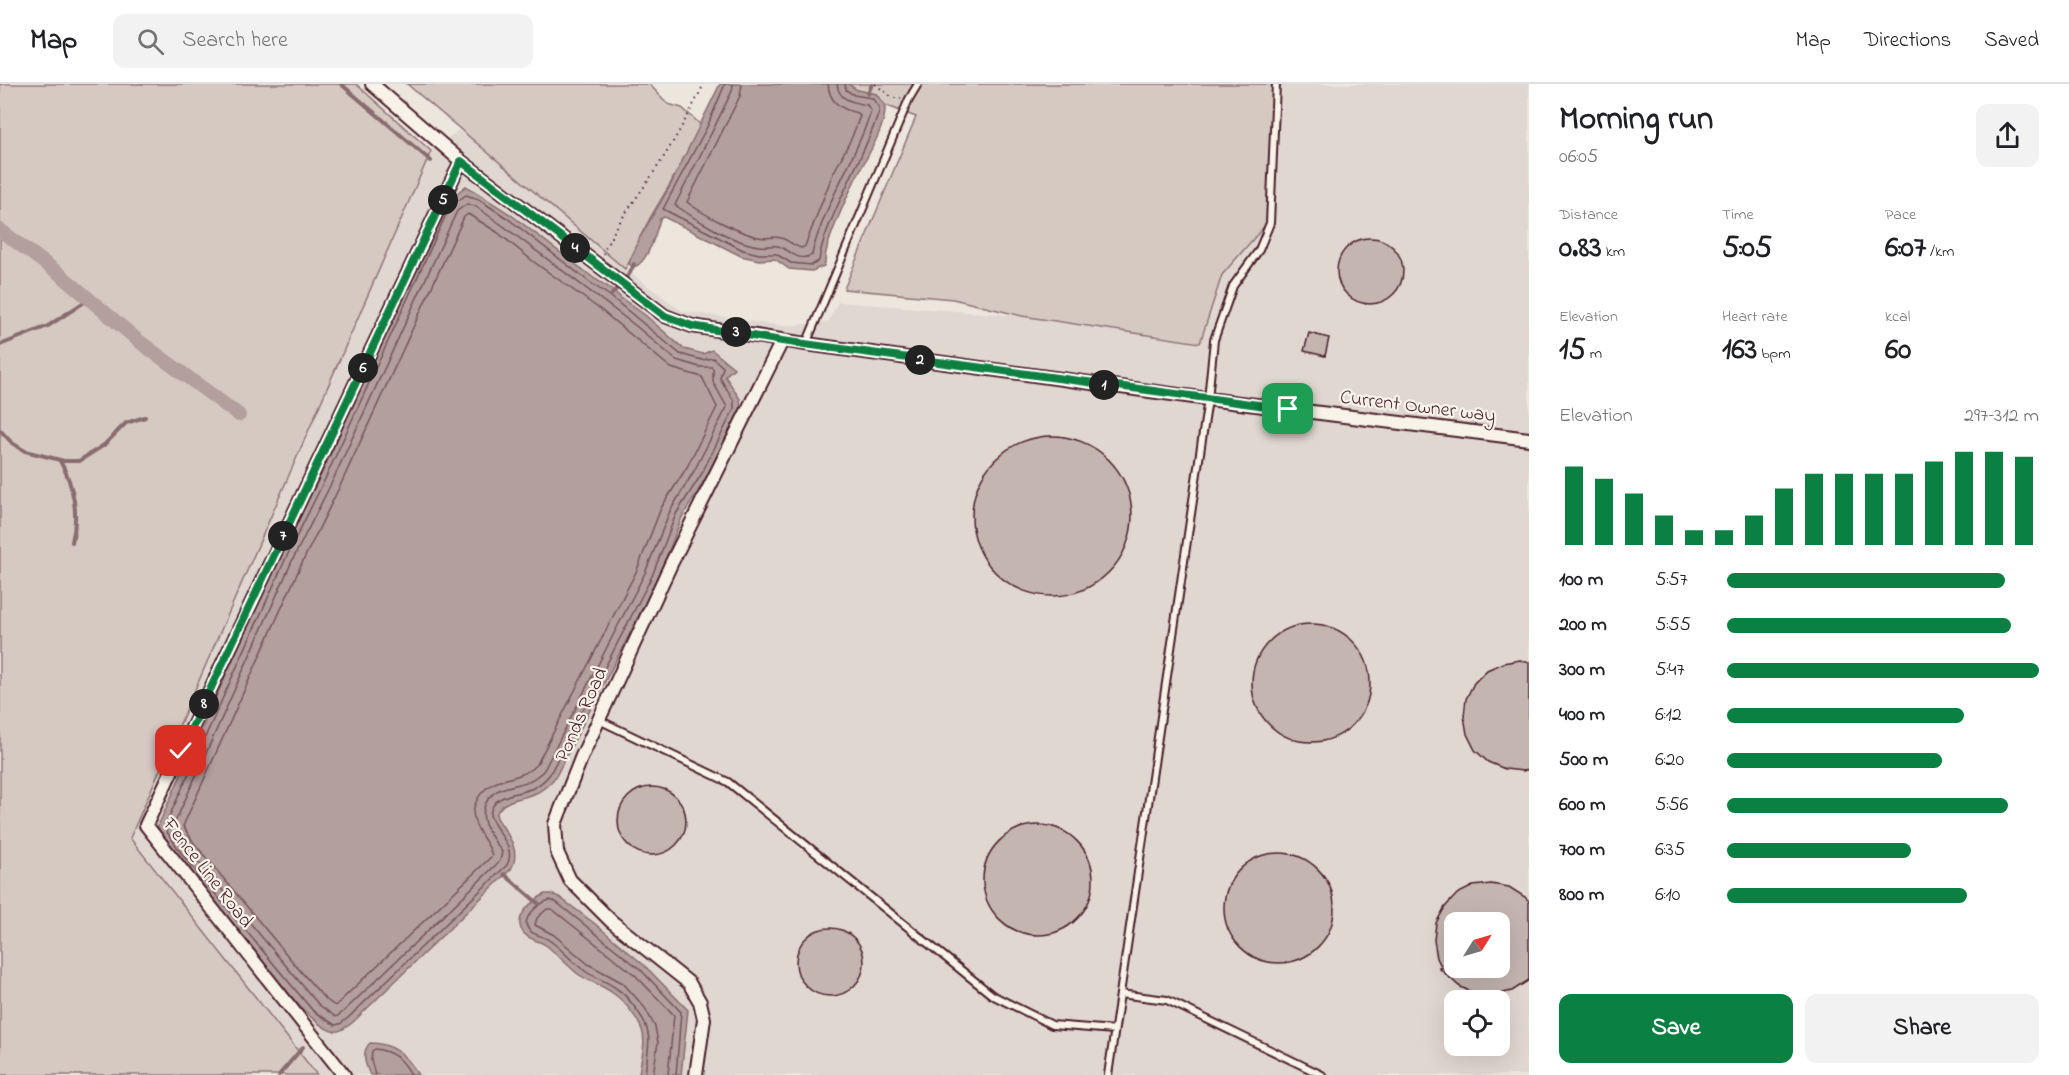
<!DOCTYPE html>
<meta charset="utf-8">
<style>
:root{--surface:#fff;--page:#f2f2f2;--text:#202124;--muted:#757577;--line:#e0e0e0;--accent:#0b8043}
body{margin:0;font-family:"Indie Flower",sans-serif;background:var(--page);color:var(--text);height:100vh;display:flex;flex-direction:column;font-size:22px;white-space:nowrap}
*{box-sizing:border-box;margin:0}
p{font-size:20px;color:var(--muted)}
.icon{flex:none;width:33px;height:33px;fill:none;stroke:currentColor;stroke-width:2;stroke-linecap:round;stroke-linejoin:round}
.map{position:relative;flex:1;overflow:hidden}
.panel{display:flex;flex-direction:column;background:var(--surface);width:540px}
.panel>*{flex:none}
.needle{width:39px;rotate:53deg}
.fabs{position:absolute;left:1444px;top:828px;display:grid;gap:12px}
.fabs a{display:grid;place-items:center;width:66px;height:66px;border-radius:12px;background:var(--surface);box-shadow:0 6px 24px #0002;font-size:30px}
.pin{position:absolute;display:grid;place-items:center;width:51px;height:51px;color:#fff;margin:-26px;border-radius:12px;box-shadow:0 3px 9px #0006}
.km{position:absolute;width:30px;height:30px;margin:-15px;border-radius:50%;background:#222;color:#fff;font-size:16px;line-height:30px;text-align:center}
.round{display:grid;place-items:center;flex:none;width:63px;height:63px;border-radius:12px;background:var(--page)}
.headline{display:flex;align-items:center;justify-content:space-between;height:102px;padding:0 30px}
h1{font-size:33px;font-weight:700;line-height:45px}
.metrics{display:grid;grid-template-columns:repeat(3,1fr);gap:9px;height:102px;padding:6px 30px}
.metrics div{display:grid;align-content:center}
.metrics b{font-size:30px;font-weight:700}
.metrics small{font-size:16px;font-weight:400}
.metrics p{font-size:16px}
.chart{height:168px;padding:12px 30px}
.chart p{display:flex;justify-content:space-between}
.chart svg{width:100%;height:108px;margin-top:6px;stroke:var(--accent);stroke-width:6}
.primary-button{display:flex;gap:12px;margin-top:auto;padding:12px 30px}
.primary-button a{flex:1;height:69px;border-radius:12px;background:var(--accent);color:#fff;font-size:24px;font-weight:700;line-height:69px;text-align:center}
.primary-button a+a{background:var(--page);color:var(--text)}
ul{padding:0 30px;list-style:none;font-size:20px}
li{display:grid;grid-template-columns:96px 72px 1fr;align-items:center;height:45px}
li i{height:15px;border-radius:8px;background:var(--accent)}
header{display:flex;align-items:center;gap:36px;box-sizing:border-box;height:84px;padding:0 30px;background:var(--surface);border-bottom:2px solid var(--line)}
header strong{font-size:28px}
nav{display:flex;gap:33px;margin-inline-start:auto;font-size:21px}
.search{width:420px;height:54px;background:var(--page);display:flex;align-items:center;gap:15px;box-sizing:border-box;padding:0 21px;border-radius:12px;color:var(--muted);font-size:22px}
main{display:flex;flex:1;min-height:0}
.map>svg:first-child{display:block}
.built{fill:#e0d7d0;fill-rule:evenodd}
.green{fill:#d5c9c2;stroke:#907476;stroke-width:1.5}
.water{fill:#b39f9d;stroke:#896c6f;stroke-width:1.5}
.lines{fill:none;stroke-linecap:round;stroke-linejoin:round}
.shore{stroke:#745259;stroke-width:1.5}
.stream{stroke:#896c6f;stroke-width:4}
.canal{stroke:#b39f9d;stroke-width:14}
.building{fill:#c4b5b0;stroke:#4a1f2b;stroke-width:1.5;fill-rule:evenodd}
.service-casing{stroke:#4a1f2b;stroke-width:10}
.minor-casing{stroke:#4a1f2b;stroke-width:16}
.path{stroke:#4a1f2b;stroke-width:2;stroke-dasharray:1.5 4.5;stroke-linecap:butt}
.service{stroke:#f7f3e8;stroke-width:6}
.minor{stroke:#f7f3e8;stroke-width:12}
.route-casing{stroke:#fff;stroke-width:12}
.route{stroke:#0b8043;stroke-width:8}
.labels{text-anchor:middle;stroke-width:4.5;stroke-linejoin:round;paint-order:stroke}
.street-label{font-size:20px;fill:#4a1f2b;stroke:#f7f3e8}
</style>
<header>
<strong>Map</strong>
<div class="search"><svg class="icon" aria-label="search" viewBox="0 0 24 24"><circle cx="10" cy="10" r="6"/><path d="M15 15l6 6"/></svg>Search here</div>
<nav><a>Map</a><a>Directions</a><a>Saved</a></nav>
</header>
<main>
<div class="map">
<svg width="1529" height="991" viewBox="0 0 1529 991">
<rect width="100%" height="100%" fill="#ece6dd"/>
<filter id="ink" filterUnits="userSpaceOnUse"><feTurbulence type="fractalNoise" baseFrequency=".0167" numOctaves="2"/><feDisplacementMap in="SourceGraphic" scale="12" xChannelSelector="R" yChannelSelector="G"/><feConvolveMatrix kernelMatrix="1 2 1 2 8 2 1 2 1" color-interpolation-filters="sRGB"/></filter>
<g filter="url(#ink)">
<path class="built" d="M1273,0H1529V991H317L130,755L431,67L460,45L625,185L682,227L782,242L828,238L838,218L1022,232L1199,259L1222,191L1268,138ZM1455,838H1500V884H1455ZM1455,916H1500V962H1455Z"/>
<path class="green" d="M0,0H356L431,67L130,754L317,991H0Z
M407,0H649L668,20L682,24L701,41L669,102L650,134L639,155L637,165L625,185Z
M848,0H1273L1268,138L1222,191L1200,259L1022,232L953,215L844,205L916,33L885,21L876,10L857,6Z"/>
<path class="water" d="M720,0H848L857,6L876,10C879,14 885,19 885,25C885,46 863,79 854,98C844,120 832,144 826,168C825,173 826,177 824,182L812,187L789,185L775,175L759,176L741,172L664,133L660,135C656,149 647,181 633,183L629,180C631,171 637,164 639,155L670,102Z
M466,102L510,130L595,195L613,206L621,214L645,231L684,265L703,270L712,266L734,284L725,292L740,315L741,326L706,394L682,433L658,495L555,694C549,700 544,706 536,709C521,716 504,714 496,730L497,734C507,750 522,766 511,785L352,939C346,943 340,949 332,947C309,940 272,888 256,868C229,836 203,804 176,772L161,751L158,742L280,471L320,393L446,118Z
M545,810H551L559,813L594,839L644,881L688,926L681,991H639C640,977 647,960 642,946C637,933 625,918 614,910C603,901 589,898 578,890C567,881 558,871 547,862C539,856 526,856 521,845C515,830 534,816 545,810Z
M370,959C392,959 408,972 418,991H370C365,980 361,968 370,959Z"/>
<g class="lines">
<path class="shore" d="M725,0L707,43L663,125L743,166L759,170H776L791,179L812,181L819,177C821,158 830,140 837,123C851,91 868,61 879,28V23L872,14L854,11L846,6L845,0
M733,0L732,7L713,46L675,121C696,136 734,159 759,162C766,163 772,161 778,162C791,166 797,179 812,171C815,154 823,137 829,122C843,90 861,60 871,27L867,21C853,18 839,17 837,0
M742,0L740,12L687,118C704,131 737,148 758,153C766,155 774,152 781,154C789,156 794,163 802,164L805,162L832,92L852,53L860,32L858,29C842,26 829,18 828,0
M466,111L478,115L507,134L592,200L610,212L680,270L702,276L713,274L723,283L720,294L734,317V325L701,391L676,430L652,492L550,690C546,695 541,700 535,703C519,712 493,707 490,731C495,748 517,763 507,781L348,934L340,940L335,941L313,927L181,769L167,748L165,742L286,474L325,395L450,122Z
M467,120L475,122L502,141L636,242L676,276L700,283H712L713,285V298L727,323L694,387L670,427L645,489L544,686C528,702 520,698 501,705C496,707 490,712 487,717C476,736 492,753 502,768L500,777L343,928L336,933L319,921L187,764L173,743L292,477L332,398L457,127Z
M468,130L497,148L534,178L601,226L671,284L702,293L717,323L687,383L661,424L637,486L537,680C518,700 491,689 477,716C474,722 472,728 474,734C476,749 490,759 492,772L335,922L325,915L297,883L194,759L183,742L301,481L340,402L464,133Z
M375,991L371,976L372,967L375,965C391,967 404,976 411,991
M645,991C647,966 655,952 639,929C633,921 626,910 617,905C607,897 595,894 585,887C572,878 562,865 549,856C544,852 533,851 529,846C519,835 540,818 550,816L556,818L640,885L681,928L676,991
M653,991L658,958L655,943L645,924L623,899L588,880L554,851L535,841L537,834L547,825H552L635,891L674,931L668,991"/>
<path class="stream" d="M341,0L431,77
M868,10L872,0
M612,210L630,189L634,180
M0,261L48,242L89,215
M0,346L12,359L25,367L64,377H79L104,361L126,339L145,333
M60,377C74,401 79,431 72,458
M504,790L539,820
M279,991L303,963"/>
<path class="canal" d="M0,146L61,191L140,258L239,331"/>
</g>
<path class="building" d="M1337 187a33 33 0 1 1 66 0a33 33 0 1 1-66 0Z
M1309,249L1329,254L1325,272L1304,267Z
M972 432a80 80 0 1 1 160 0a80 80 0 1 1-160 0Z
M1252 599a59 59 0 1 1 118 0a59 59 0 1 1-118 0Z
M1520,576L1529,578V685L1523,687L1505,685L1488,678L1475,666L1467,650L1464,632L1466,615L1474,599L1487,586L1503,579Z
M618 737a34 34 0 1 1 68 0a34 34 0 1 1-68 0Z
M983 796a55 55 0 1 1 110 0a55 55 0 1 1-110 0Z
M1224 824a55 55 0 1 1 110 0a55 55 0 1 1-110 0Z
M1491,800L1509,803L1525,813L1529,817V896L1512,907L1494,911L1475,910L1459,902L1439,884H1442L1437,874L1434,856L1436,839L1445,823L1457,810L1473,802ZM1455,838H1500V884H1455Z
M796 878a34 34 0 1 1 68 0a34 34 0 1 1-68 0Z"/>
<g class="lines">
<g class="service-casing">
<path id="service" d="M806,260L909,15L918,0
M599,636L728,698L992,911L1052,941L1114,946
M1120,910L1167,916L1322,991
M1108,991L1208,315L1214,256L1233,202L1259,166L1270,139L1276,0"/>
</g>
<g class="minor-casing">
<path id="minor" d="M461,77L665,232L692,242L806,260L1208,315L1529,355
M344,991L146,741L461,77L372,0
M696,991L704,935L700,918L689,899L611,837L570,796L557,768L555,740L582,672L671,480L782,257"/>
</g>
<path class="path" d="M875,0L893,14H901
M603,170C615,140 636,116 654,88C673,60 689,30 704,0"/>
<use href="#service" class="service"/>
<use href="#minor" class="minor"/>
</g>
</g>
<g class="lines" filter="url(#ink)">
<g class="route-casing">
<path id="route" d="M181,667L461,77L665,232L692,242L782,257L1288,325"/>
</g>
<use href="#route" class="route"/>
</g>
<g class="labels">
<g class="street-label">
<text transform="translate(1418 321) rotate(7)" y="7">Current Owner way</text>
<text transform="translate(580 630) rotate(-66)" y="7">Ponds Road</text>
<text transform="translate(209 788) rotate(52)" y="7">Fence Line Road</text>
</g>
</g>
</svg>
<div class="fabs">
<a><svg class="needle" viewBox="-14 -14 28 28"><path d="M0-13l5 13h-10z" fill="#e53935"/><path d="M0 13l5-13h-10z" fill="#757577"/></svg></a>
<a><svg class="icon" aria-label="locate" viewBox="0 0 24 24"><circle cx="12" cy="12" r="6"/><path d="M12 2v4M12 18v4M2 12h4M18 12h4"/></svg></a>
</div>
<div class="pin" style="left:1288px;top:325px;background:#1e9e55"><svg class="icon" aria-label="arrive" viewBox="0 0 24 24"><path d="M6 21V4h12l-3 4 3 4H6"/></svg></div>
<div class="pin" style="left:181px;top:667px;background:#d93025"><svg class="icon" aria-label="check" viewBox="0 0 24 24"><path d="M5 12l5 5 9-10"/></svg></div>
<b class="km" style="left:1104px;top:301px">1</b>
<b class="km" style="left:920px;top:276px">2</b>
<b class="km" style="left:736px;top:248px">3</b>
<b class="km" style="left:575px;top:164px">4</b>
<b class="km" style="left:443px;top:116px">5</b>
<b class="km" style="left:363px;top:284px">6</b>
<b class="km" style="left:283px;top:452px">7</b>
<b class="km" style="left:204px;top:620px">8</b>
</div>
<section class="panel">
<div class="headline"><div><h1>Morning run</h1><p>06:05</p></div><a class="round"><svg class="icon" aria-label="share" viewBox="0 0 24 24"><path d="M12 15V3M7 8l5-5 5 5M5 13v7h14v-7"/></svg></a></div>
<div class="metrics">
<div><p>Distance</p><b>0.83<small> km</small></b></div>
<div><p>Time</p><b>5:05</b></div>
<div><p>Pace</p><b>6:07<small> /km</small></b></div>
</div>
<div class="metrics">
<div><p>Elevation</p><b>15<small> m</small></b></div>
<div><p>Heart rate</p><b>163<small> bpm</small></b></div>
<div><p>kcal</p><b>60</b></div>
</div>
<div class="chart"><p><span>Elevation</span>297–312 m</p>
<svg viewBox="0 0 160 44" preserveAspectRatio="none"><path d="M5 44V12M15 44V17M25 44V23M35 44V32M45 44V38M55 44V38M65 44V32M75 44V21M85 44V15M95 44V15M105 44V15M115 44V15M125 44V10M135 44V6M145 44V6M155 44V8"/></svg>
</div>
<ul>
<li><b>100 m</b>5:57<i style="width:89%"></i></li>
<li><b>200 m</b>5:55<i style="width:91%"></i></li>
<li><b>300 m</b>5:47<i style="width:100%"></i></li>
<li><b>400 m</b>6:12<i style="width:76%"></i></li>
<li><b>500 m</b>6:20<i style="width:69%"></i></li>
<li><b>600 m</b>5:56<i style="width:90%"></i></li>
<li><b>700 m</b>6:35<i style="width:59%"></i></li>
<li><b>800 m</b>6:10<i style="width:77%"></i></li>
</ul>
<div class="primary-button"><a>Save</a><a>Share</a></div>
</section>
</main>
